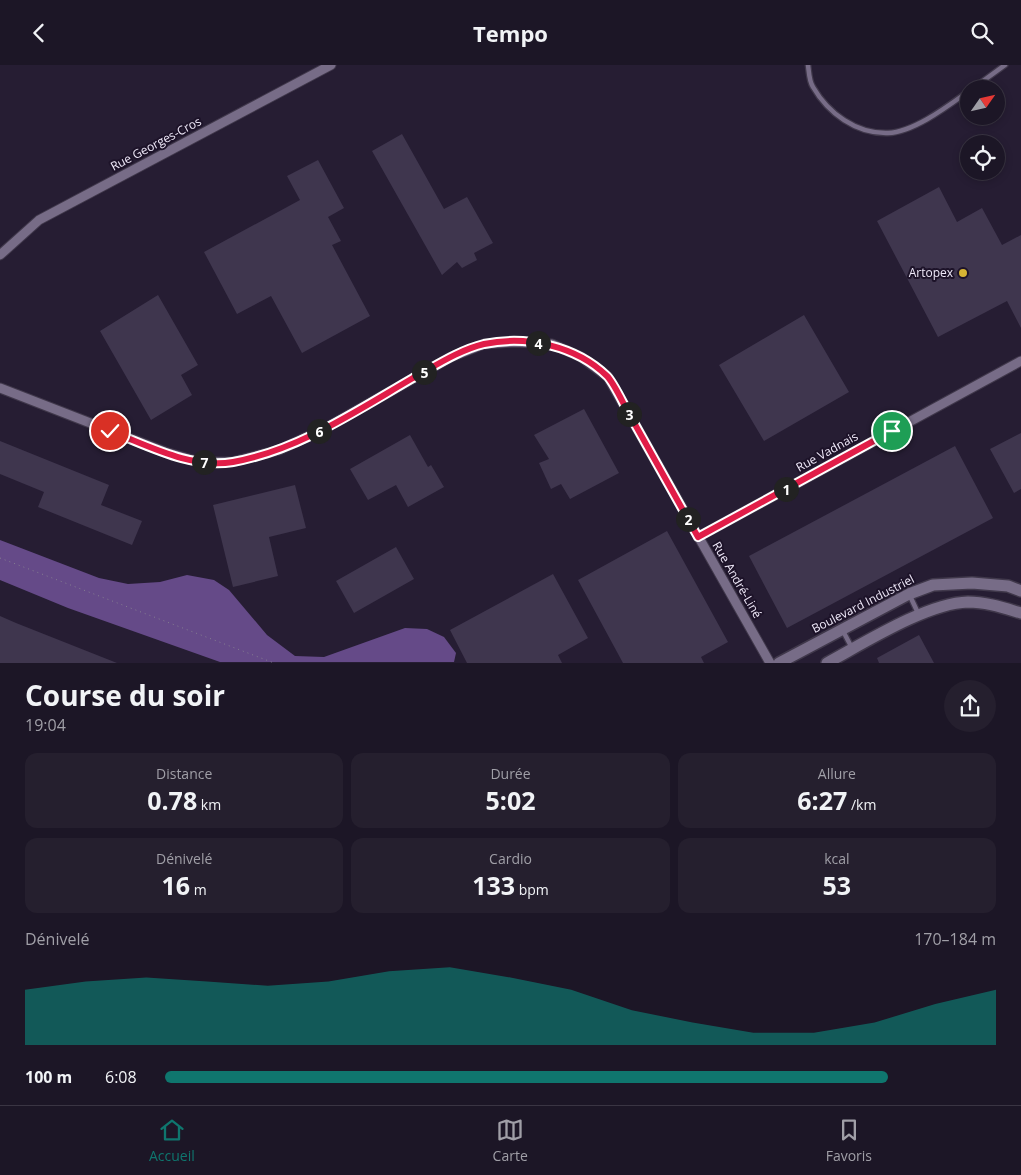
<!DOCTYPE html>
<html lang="fr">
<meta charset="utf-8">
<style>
:root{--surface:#1c1626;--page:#251f2e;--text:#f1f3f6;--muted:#a09fa7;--line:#3a3543;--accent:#0f766e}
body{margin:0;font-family:"Open Sans",sans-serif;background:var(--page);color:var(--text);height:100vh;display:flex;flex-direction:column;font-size:19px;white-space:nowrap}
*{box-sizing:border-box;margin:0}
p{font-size:16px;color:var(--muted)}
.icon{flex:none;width:28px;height:28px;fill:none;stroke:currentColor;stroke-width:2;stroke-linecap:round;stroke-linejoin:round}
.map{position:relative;height:598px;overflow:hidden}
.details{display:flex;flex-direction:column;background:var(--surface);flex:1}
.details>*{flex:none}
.needle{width:32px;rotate:56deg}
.controls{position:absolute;left:960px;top:15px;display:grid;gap:10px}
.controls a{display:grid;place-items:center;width:45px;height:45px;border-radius:50%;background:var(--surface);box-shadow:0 2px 8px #0003,0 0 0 1px var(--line);font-size:25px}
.pin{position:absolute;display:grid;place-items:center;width:42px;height:42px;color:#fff;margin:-21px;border:2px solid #fff;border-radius:50%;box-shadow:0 1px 5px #0007}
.km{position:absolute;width:25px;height:25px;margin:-12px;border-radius:50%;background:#222;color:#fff;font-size:14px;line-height:25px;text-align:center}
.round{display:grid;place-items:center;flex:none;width:52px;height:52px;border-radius:26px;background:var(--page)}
.head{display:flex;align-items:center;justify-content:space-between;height:85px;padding:0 25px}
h1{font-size:28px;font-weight:700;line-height:38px}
.stats{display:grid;grid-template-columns:repeat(3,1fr);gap:8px;height:85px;padding:5px 25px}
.stats div{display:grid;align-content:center;border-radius:12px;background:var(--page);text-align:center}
.stats b{font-size:25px;font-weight:700}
.stats small{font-size:14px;font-weight:400}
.stats p{font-size:14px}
.chart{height:140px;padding:10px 25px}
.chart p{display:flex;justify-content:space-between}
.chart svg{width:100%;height:90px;margin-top:5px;fill:var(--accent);opacity:.7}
ul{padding:0 25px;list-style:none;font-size:16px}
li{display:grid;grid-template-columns:80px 60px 1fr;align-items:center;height:38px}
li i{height:12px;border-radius:6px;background:var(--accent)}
header{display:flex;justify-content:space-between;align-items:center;height:65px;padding:0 25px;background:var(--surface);font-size:22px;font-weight:700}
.dock{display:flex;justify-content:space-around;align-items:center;height:70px;border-top:1px solid var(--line);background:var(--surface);font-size:14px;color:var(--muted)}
.dock a{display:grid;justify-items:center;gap:2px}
.dock .selected{color:var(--accent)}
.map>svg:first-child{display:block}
.forest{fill:#654a88}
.building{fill:#3f364e}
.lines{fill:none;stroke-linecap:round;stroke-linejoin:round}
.lane-casing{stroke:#40384b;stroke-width:7}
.street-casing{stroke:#40384b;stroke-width:11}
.secondary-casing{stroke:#40384b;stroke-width:14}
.path{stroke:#857e91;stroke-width:1;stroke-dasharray:1 4;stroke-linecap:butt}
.lane{stroke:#776c87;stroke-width:4.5}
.street{stroke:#776c87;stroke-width:9}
.secondary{stroke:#776c87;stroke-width:11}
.route-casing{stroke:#fff;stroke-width:10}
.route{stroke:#e11d48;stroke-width:6}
.poi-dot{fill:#d7b434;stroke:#1d1329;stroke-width:2}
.labels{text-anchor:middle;stroke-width:4;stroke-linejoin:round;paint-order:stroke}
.street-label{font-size:12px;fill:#efe9f9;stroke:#1d1329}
.poi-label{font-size:12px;fill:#efe9f9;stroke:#1d1329;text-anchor:end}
</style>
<header><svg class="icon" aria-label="back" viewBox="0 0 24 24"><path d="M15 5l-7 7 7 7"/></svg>Tempo<svg class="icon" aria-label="search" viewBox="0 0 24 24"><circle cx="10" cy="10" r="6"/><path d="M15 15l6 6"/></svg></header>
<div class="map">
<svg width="1021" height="598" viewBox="0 0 1021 598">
<rect width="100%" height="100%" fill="#261d33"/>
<path class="forest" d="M0,475L99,513L128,519L160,517L187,510L214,515L229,525L267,570L295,591L324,592L405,563L427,564L444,572L456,588L454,597H220L68,543L0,515Z"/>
<path class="building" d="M402,69L444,144L467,132L493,178L474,188L477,195L462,203L457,197L442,210L372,86Z
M318,95L344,143L328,152L341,176L332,180L370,251L302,288L271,231L237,249L204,187L300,135L287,111Z
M939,122L957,157L982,143L1002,180L1021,170V263L1007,236L938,272L877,156Z
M158,230L198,300L181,310L192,330L151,355L100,266Z
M804,250L849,327L764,376L719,300Z
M584,344L619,408L570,434L561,419L551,424L539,398L549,394L534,370Z
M1021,368V424L1014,428L990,384Z
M410,370L428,402L431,400L444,422L408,442L396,420L368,435L350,404Z
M0,376L109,420L101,440L142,456L132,480L38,442L44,427L0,409Z
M955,381L993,453L787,563L749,491Z
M295,420L306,463L269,472L278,511L233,522L213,440Z
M667,466L728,577L701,592L704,598H623L578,515Z
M396,482L414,514L354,548L336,516Z
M553,509L588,573L558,590L562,598H467L450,565Z
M0,551L16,558L117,598H0Z
M919,570L934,598H879L877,593Z"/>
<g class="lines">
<g class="lane-casing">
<path id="lane" d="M808,0C809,7 809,16 813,22C828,48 856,69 888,68C914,67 948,41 969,26
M972,24L1005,0
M910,531L918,548
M843,566L852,583"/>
</g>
<g class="street-casing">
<path id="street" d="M0,190L39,155L331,0
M0,323L165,387L199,397H232L279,385L324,364L451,292L484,279L515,277L552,279L581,292L608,312L770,598
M698,472L1021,296"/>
</g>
<g class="secondary-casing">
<path id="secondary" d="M779,598L909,529L933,520L972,518L1008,521L1021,526
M827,598C864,578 927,538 968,537C986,537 1004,543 1021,548"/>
</g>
<path class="path" d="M0,493L274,598"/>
<use href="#lane" class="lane"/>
<use href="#street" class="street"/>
<use href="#secondary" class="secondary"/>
</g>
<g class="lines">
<g class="route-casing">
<path id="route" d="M110,366C149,381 191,404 233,397C299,385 356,346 413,313C435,301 459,285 484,279C527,270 576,281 607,311C615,319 625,343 632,354C654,393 676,432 698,472L892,366"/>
</g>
<use href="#route" class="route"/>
</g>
<circle class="poi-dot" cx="963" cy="208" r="5"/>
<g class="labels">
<g class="street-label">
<text transform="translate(156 79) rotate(-28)" y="4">Rue Georges-Cros</text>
<text transform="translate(827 387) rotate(-29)" y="4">Rue Vadnais</text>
<text transform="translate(737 515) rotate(60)" y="4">Rue André-Liné</text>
<text transform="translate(863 539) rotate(-27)" y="4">Boulevard Industriel</text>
</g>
<g class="poi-label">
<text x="953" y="212">Artopex</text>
</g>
</g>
</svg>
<div class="controls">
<a><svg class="needle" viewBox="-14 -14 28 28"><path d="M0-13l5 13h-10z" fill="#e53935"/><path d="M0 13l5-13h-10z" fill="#a09fa7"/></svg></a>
<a><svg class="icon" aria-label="locate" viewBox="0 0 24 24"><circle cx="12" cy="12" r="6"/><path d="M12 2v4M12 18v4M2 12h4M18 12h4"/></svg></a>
</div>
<div class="pin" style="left:892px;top:366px;background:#1e9e55"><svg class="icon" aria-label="arrive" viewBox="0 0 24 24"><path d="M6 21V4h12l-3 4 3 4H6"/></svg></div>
<div class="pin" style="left:110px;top:366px;background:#d93025"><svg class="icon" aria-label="check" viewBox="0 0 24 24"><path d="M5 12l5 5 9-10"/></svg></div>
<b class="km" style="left:786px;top:424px">1</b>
<b class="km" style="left:688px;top:454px">2</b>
<b class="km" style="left:629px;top:349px">3</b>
<b class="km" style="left:538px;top:278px">4</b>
<b class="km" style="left:424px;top:307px">5</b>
<b class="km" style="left:319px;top:366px">6</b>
<b class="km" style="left:204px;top:397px">7</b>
</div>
<section class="details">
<div class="head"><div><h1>Course du soir</h1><p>19:04</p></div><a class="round"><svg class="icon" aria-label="share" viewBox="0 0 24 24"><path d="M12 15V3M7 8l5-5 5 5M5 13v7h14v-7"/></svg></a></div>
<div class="stats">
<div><p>Distance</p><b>0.78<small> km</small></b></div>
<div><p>Durée</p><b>5:02</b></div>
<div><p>Allure</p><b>6:27<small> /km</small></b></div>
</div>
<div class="stats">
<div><p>Dénivelé</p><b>16<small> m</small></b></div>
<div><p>Cardio</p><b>133<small> bpm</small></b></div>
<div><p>kcal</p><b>53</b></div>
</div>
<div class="chart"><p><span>Dénivelé</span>170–184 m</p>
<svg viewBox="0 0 160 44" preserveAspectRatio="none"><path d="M0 44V17L10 13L20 11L30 13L40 15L50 13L60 8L70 6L80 11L90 17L100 27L110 33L120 38L130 38L140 33L150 24L160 17V44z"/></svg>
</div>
<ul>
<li><b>100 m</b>6:08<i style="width:87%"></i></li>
</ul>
</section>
<nav class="dock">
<a class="selected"><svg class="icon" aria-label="home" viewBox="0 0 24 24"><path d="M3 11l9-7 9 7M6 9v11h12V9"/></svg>Accueil</a>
<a><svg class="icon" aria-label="map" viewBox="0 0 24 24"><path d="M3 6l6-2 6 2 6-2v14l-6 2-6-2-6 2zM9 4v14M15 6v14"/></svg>Carte</a>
<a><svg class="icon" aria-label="saved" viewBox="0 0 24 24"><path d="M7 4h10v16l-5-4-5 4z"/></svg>Favoris</a>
</nav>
